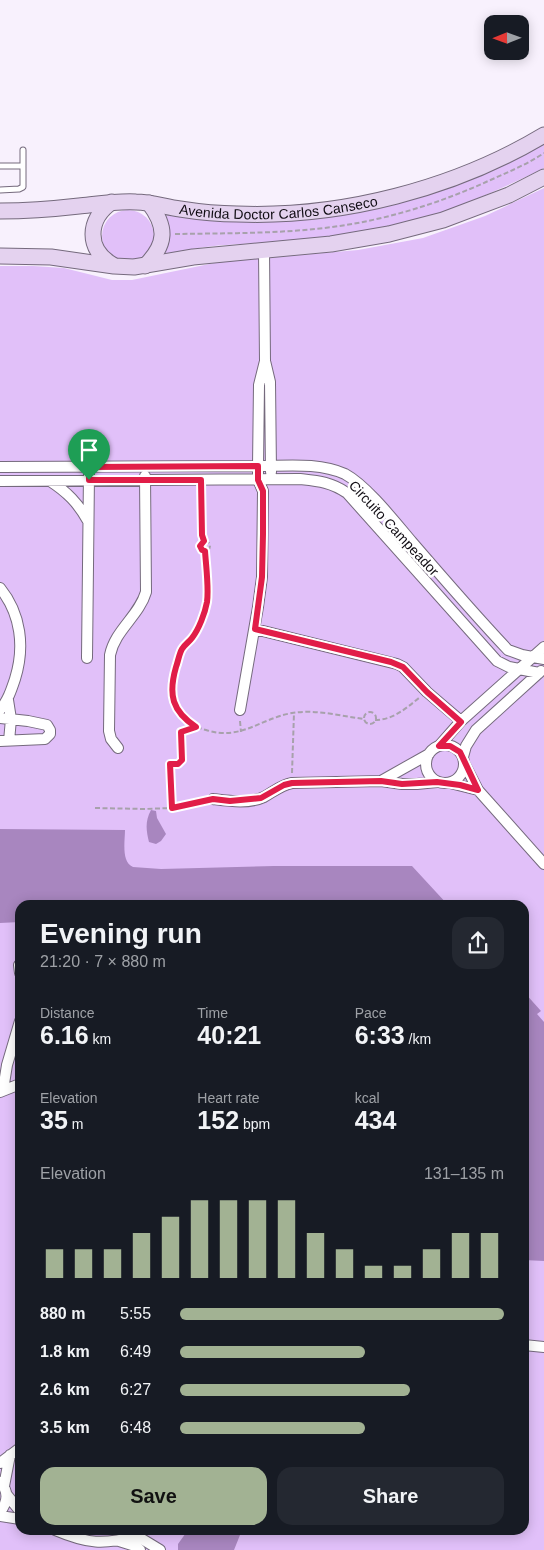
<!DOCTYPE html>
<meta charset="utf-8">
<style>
:root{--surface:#171b24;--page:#242831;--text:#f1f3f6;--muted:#9ea1a6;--accent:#a2b293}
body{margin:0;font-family:Helvetica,sans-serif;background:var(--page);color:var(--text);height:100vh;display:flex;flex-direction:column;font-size:19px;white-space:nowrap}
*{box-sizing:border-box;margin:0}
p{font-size:16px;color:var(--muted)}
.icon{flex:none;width:28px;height:28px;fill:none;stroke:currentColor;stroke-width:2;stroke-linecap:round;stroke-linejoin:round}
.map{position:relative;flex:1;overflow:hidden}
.drawer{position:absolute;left:15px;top:900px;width:514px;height:635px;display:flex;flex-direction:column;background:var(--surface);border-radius:15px;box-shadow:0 2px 12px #0003}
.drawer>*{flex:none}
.needle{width:32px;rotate:269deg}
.fabs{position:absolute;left:484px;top:15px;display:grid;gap:10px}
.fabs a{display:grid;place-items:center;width:45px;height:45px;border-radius:10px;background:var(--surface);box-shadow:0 2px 12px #0003;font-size:25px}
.pin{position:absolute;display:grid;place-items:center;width:42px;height:42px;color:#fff;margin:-51px -21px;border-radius:50% 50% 50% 0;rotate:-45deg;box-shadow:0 0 5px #0007}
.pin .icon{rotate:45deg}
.round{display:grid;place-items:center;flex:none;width:52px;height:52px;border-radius:15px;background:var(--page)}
.overview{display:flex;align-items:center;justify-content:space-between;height:85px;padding:0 25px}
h1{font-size:28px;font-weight:600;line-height:38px}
.figures{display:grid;grid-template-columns:repeat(3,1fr);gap:8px;height:85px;padding:5px 25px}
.figures div{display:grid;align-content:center}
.figures b{font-size:25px;font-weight:600}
.figures small{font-size:14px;font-weight:400}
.figures p{font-size:14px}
.chart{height:140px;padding:10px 25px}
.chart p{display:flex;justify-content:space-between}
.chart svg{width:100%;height:90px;margin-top:5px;stroke:var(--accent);stroke-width:6}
.button{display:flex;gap:10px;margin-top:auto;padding:10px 25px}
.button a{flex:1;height:58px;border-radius:15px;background:var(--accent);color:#111;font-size:20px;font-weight:600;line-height:58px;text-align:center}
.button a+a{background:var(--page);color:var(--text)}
ul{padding:0 25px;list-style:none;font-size:16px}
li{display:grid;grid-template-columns:80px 60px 1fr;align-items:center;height:38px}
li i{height:12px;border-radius:6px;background:var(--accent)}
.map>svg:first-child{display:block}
.green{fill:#e1c0f9;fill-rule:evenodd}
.water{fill:#a886bf}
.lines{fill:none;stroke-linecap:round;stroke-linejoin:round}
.service-casing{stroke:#756a7d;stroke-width:7}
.minor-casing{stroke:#756a7d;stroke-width:12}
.secondary-casing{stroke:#756a7d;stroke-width:17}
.path{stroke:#a7a1ab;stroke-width:2;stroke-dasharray:5 2.5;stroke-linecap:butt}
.service{stroke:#fff;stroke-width:5}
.minor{stroke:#fff;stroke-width:10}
.secondary{stroke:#e4d2ef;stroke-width:15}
.route-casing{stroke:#fff;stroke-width:10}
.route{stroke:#e11d48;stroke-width:6}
.labels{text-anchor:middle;stroke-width:5;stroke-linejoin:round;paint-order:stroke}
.street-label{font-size:14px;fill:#110d14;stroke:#fff}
</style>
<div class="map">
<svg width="544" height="1550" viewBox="0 0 544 1550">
<rect width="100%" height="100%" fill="#f8f1fd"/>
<path class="green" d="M544,142V168C477,201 407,229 332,239C297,243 261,242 226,245C205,246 183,251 162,254C169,240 173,230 165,215L217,221H282L351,214L409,200Z
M544,188V1550H0V266H33L64,268L112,280H132L219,262L358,250L423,238L485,216ZM20,905H524V1530H20Z
M102 236a26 26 0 1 1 52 0a26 26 0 1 1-52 0Z"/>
<path class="water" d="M151,810L156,811L157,818L166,834L161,841L156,844L149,842C146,830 145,821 151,810Z
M0,829L125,830C125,841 121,862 133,867L161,869L274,866H412L448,905H20V922L0,923Z
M524,992L541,1011L537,1014L544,1022V1261L524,1260Z
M188,1530H242L234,1550H178V1544Z"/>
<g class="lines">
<g class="service-casing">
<path id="service" d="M0,166H23
M0,190L19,189L23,187V150"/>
</g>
<g class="minor-casing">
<path id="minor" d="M264,250L265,361L270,382L271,472
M0,467L258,466L259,385L265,361
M0,481L300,479C318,481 331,482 347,493L497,661L509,667L539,673
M50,481C67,492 78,503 88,521
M0,588C21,614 25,647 15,679C11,691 8,700 0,710
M255,629L397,664L403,667L427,692L461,721
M87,658L89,474
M8,700L11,719L9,741
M240,710L258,607L262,577L263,491L258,480V466C286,466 319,462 345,474C367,486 395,522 412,542C443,578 475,615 508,650L522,655L544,659
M0,718L28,721L47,725L50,730V734L45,739L0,741
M426 764a19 19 0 1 1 38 0a19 19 0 1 1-38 0Z
M439,746L461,721L544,647
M118,748L111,739L109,731L110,655C115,630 139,616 146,592L145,476
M463,757L466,746L476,730L541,671
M464,763L478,790L544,864
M381,781L429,754
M450,783L478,790
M213,799C229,801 249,804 264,797C273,792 281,785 292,783L381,781L402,784H417L437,782
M19,965L20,973
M3,1090L7,1065L20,1021
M0,1092L20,1084
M524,1345L544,1347
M0,1463L20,1448
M0,1482C9,1491 8,1502 0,1512
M4,1486L10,1455
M7,1495L20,1511
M0,1516L20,1519
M55,1530C88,1544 103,1545 137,1536L160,1550
M119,1541L135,1546L140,1550"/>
</g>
<g class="secondary-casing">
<g id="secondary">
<path d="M112,202C87,219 86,250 113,265"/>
<path id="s1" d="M0,211C26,211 53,209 79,206C98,204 117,201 136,202C151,202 165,207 180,209C199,212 218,214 237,214C341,218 454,189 544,135"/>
<path d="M0,256L51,257L114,266L134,267L193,257L331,244L389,234L443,220L509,195L544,177"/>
<path d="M145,266C167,244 167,227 149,203"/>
</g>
</g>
<path class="path" d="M175,234C234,233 294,234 352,224C398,216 444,201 486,182C506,173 526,165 544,153
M201,490L202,535L204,541
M200 546a5 5 0 1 1 10 0a5 5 0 1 1-10 0Z
M205,551C206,567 209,585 207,601C206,609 201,621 197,629C194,638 185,642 181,650C177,658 175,670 173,679C169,694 173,706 183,717C190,724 197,728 206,730C241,741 259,719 292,713C315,709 341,716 364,719
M364 718a6 6 0 1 1 12 0a6 6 0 1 1-12 0Z
M375,720C393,720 405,709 419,698
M240,721L241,732
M292,773L294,713
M172,807L170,764L178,763L182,759L181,732L196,727
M95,808L144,809L172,808L203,801"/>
<use href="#service" class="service"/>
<use href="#minor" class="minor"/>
<use href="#secondary" class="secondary"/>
</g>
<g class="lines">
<g class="route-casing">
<path id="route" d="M258,466V480L263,491V534L262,577L255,629L391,662L403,667L427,692L461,722L439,746H450L460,752L478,790L460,785L437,782L402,784L381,781L292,783L284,785L261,798L230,801L213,799L172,808L170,764H178L182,760L181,732L196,727C172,711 168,695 176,667C178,662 179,654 182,649C185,644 189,642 192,638C199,629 205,613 207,602C209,588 206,566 205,551L202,550L200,546L204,541L202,535L201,480H89V467Z"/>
</g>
<use href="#route" class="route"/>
</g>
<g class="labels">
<g class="street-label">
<text dy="5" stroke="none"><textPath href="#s1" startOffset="280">Avenida Doctor Carlos Canseco</textPath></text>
<text transform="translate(394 528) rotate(47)" y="5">Circuito Campeador</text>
</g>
</g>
</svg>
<div class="fabs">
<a><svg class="needle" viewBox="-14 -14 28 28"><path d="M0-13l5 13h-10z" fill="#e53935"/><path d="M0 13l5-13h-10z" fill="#9ea1a6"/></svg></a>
</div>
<div class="pin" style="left:89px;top:480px;background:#1e9e55"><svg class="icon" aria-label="arrive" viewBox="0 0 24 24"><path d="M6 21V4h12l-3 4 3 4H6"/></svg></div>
<section class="drawer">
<div class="overview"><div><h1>Evening run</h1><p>21:20 · 7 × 880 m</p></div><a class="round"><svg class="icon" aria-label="share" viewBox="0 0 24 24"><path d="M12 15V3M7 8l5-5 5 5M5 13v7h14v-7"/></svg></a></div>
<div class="figures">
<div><p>Distance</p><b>6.16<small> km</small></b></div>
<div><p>Time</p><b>40:21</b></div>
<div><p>Pace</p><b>6:33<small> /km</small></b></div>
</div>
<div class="figures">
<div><p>Elevation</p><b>35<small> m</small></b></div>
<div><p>Heart rate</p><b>152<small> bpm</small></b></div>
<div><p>kcal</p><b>434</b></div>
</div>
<div class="chart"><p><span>Elevation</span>131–135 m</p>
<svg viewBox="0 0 160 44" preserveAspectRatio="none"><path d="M5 44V30M15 44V30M25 44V30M35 44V22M45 44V14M55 44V6M65 44V6M75 44V6M85 44V6M95 44V22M105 44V30M115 44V38M125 44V38M135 44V30M145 44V22M155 44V22"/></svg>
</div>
<ul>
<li><b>880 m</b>5:55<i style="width:100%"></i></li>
<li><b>1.8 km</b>6:49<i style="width:57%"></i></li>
<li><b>2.6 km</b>6:27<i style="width:71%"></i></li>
<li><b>3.5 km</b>6:48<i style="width:57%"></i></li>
</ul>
<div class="button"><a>Save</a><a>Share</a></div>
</section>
</div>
